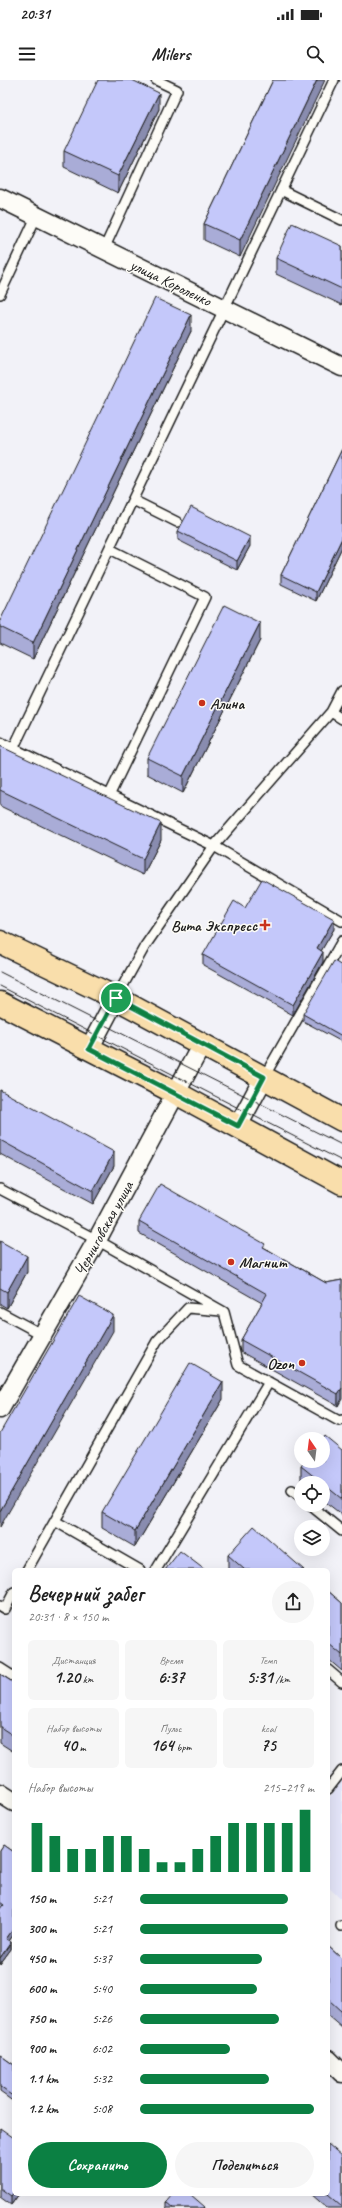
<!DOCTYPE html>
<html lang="ru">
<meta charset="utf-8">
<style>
:root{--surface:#fff;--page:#f6f6f6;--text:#222;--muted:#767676;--accent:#0b8043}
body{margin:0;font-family:Caveat,sans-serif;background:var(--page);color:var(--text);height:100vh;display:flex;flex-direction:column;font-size:15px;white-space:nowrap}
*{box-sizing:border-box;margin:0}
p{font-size:13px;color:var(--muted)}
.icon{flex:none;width:22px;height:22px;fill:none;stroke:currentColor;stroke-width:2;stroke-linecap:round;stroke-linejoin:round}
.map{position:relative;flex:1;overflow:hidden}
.sheet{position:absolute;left:12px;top:1488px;width:318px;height:628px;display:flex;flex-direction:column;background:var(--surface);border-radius:6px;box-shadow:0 4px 16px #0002}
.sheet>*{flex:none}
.needle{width:26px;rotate:346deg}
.tools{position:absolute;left:294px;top:1352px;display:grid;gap:8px}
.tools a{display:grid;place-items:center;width:36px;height:36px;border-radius:50%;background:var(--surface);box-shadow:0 4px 16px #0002;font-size:20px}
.pin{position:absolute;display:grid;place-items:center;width:34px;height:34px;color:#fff;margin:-17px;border:2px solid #fff;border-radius:50%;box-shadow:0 1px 4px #0007}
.round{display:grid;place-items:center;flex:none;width:42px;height:42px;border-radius:21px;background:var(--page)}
.overview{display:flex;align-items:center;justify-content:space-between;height:68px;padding:0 16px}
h1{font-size:22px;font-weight:700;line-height:30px}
.figures{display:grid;grid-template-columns:repeat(3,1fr);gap:6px;height:68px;padding:4px 16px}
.figures div{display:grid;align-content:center;border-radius:6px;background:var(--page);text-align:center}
.figures b{font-size:17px;font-weight:700}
.figures small{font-size:11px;font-weight:400}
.figures p{font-size:11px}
.chart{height:112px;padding:8px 16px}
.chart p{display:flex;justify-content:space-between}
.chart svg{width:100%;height:72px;margin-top:4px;stroke:var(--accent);stroke-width:6}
.action{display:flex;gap:8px;margin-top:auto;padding:8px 16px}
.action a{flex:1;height:46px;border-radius:24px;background:var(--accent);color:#fff;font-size:16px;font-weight:700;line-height:46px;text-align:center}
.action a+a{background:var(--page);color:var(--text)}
ul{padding:0 16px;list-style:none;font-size:13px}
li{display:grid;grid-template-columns:64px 48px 1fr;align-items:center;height:30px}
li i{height:10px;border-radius:5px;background:var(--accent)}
.status{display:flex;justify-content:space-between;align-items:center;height:28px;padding:0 20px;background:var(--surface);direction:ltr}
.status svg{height:11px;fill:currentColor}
header{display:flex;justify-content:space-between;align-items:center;height:52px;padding:0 16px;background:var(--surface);font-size:18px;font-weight:700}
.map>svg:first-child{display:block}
.built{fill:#e4e5f9}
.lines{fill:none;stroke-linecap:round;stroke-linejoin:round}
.service-casing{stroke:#1c1c1c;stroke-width:12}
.minor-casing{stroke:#1c1c1c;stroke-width:21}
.primary-casing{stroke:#1c1c1c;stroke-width:25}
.service{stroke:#fdfcf7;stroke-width:9}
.minor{stroke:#fdfcf7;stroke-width:18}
.primary{stroke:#f9deab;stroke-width:22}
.tram{stroke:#1c1c1c;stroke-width:1}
.wall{fill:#a9acd7;stroke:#1c1c1c}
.shaded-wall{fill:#898caf;stroke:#1c1c1c}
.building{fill:#c4c8fa;stroke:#1c1c1c}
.route-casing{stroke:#fff;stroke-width:8}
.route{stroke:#0b8043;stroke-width:5}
.poi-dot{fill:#c8321e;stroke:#fdfcf7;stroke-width:1.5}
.labels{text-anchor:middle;stroke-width:3;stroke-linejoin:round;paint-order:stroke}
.street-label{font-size:16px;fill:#1c1c1c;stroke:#fdfcf7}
.poi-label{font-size:16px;font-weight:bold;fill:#1c1c1c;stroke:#fdfcf7;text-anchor:start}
</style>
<div class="status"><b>20:31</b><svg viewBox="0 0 49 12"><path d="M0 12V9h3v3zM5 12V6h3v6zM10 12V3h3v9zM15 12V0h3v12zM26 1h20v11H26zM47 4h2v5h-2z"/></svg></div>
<header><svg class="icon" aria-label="menu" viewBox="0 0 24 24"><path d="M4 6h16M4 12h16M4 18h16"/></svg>Milers<svg class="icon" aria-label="search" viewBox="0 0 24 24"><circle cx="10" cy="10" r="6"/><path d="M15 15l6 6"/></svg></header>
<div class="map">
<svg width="342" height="2128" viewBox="0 0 342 2128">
<rect width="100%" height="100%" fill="#f2f2f8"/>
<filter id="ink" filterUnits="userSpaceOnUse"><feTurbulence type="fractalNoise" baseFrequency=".025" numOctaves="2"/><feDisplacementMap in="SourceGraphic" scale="8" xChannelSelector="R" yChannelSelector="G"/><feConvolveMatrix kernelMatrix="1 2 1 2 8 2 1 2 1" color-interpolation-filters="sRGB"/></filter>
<g filter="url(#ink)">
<path class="built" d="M342,1701V1820L328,1807V1719Z"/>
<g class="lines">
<g class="service-casing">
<path id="service" d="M281,110L342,140
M104,169L177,10L156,0
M0,214L37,135
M133,420L177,442
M331,632L342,639
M0,662L214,766L342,841
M13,669L334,0
M109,716L205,517L110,469
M116,918L145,866L214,766L331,632L342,611
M264,997L342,861
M0,1109L97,1160L224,1232L238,1285L339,1341L342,1340
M0,1232L43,1255
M292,1410L301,1417
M310,1425L342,1451
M55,1441L140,1490
M27,1490L157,1261L188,1228L221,1231
M156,1490L269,1302
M0,1526L5,1529L14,1512
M0,1588L14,1597
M328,1590L342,1602
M328,1709L342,1691
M341,1846H342"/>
</g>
<g class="minor-casing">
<path id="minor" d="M0,118L342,287
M89,969L116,918
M238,1046L264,997
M0,1329L97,1160L202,964
M0,1713L14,1722
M328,1979L342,1993"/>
</g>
<g class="primary-casing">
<path id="primary" d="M0,862L116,918L342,1040
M0,923L176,1013L342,1103"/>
</g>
<use href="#service" class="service"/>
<use href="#minor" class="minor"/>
<use href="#primary" class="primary"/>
<path class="tram" d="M0,892L342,1065
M0,906L342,1081"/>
</g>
<path class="wall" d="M273,0L240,177L204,160V144Z
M159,29L118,113L64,87V71Z
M342,166V225L276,194V178Z
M191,251L33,579L0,563V541Z
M342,369V467L316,521L281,504V495Z
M178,451L250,466L237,490L178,460Z
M260,560L183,713L147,694V678Z
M0,666L161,760L143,795L0,726Z
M245,828L334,849L321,871L323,882L293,935L203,885V875Z
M342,886V962L303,941V934Z
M0,1010L114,1086L93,1124L0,1074Z
M139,1141L265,1168L326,1203L342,1200L338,1326L241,1272V1260L262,1223L139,1153Z
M0,1161L27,1192L7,1228L0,1224Z
M223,1319L135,1467L102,1448V1432Z
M342,1370V1435L323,1420V1403H302L301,1402V1386Z
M228,1475L304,1490H228Z
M328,1511L342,1523V1591L328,1579Z
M0,1594L14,1603V1672L0,1663Z
M4,1765L14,1772V1854L9,1861L11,1862V1869L0,1884V1830L1,1829L0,1828V1771Z
M328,1866L342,1879V1948L328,1936Z
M0,1975L14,1985V2022L0,2012Z
M0,2048L14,2114H19L11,2125L0,2117Z
M342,2076V2128H327L311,2114H328Z
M166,2122L205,2128H167L166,2127Z"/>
<path class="shaded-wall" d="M317,0H325L240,177V160Z
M159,13V29L118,113V96Z
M191,235V251L33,579V563Z
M250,457V466L237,490V481Z
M342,458V467L316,521V512Z
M260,543V560L183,713V696Z
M161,743V760L143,795V779Z
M334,839V849L317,878V868Z
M323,872V882L293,935V925Z
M114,1072V1086L93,1124V1111Z
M27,1176V1192L7,1228V1212Z
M113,1235V1251L0,1447V1431Z
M223,1302V1319L135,1467V1451Z
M342,1308V1319L338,1326V1314Z
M14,1848V1854L6,1865V1859Z
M11,1862V1869L0,1884V1878Z
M14,2112V2114H19L11,2125V2116Z"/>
<path class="building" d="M98,0H132L159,13L118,96L64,71Z
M273,0H317L240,160L204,144Z
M292,143L342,166V209L276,178Z
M155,218L191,235L33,563L0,547V541Z
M342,369V458L316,512L281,495Z
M191,427L250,457L237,481L178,451Z
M224,525L260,543L183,696L147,678Z
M0,666L161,743L143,779L0,710Z
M262,799L334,839L317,868L323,872L293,925L203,875L234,821L245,828Z
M334,881L342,886V956L303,934Z
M0,1010L114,1072L93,1111L0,1060Z
M160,1104L265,1164L263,1167L326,1203L342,1200V1308L338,1314L241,1260L267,1214L139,1141Z
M0,1161L27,1176L7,1212L0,1208Z
M79,1216L113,1235L0,1431V1353Z
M190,1283L223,1302L135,1451L102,1432Z
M325,1356L342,1370V1419L301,1386L305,1381H323V1359Z
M254,1446L304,1490H245L228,1475Z
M180,1471L205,1490H165Z
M328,1511L342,1523V1575L328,1563Z
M0,1594L14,1603V1656L0,1647Z
M4,1765L14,1772V1848L6,1859L11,1862L0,1878V1830L4,1825L0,1822V1771Z
M328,1866L342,1879V1932L328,1919Z
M0,1975L14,1985V2017L0,2007Z
M0,2048L14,2058V2112L11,2116L0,2108Z
M328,2064L342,2076V2126L328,2114Z
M173,2114H190L205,2127L204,2128H173L166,2122Z"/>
</g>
<g class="lines" filter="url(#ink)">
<g class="route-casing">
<path id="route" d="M116,918L264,997L238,1046L89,969Z"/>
</g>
<use href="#route" class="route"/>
</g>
<g class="poi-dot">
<circle cx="202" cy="623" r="4"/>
<path d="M263 839h4v4h4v4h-4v4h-4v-4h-4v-4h4z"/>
<circle cx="231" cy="1182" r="4"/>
<circle cx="302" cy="1283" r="4"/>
</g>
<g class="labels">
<g class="street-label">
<text transform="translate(171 202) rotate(26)" y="6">улица Короленко</text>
<text transform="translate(103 1148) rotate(-61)" y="6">Черниговская улица</text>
</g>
<g class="poi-label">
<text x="210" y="629">Алина</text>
<text x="257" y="851" text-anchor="end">Вита Экспресс</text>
<text x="239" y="1188">Магнит</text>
<text x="294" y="1289" text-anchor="end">Ozon</text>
</g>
</g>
</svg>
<div class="tools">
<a><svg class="needle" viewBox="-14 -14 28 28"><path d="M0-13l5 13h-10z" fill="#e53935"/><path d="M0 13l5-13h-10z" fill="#767676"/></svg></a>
<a><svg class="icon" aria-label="locate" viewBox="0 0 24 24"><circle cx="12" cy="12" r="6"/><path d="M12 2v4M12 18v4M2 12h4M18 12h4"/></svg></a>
<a><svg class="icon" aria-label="layers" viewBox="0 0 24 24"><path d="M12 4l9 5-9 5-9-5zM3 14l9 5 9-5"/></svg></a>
</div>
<div class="pin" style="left:116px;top:918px;background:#1e9e55"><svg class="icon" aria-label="arrive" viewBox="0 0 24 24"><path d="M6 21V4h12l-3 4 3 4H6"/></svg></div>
<section class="sheet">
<div class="overview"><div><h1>Вечерний забег</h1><p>20:31 · 8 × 150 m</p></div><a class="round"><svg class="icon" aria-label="share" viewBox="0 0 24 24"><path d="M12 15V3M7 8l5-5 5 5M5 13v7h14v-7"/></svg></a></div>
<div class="figures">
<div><p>Дистанция</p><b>1.20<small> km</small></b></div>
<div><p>Время</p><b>6:37</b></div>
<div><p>Темп</p><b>5:31<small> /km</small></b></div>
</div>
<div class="figures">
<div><p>Набор высоты</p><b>40<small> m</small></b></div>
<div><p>Пульс</p><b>164<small> bpm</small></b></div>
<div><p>kcal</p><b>75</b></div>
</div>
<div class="chart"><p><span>Набор высоты</span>215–219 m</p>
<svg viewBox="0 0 160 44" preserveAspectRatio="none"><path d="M5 44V14M15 44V22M25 44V30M35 44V30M45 44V22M55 44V22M65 44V30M75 44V38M85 44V38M95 44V30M105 44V22M115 44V14M125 44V14M135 44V14M145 44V14M155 44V6"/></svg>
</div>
<ul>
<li><b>150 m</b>5:21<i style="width:85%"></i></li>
<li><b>300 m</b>5:21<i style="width:85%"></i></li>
<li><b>450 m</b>5:37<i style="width:70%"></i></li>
<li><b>600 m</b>5:40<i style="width:67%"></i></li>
<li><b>750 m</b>5:26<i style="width:80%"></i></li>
<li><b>900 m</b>6:02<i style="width:52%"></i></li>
<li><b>1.1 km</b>5:32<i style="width:74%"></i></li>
<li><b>1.2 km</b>5:08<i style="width:100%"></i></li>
</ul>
<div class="action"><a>Сохранить</a><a>Поделиться</a></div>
</section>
</div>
